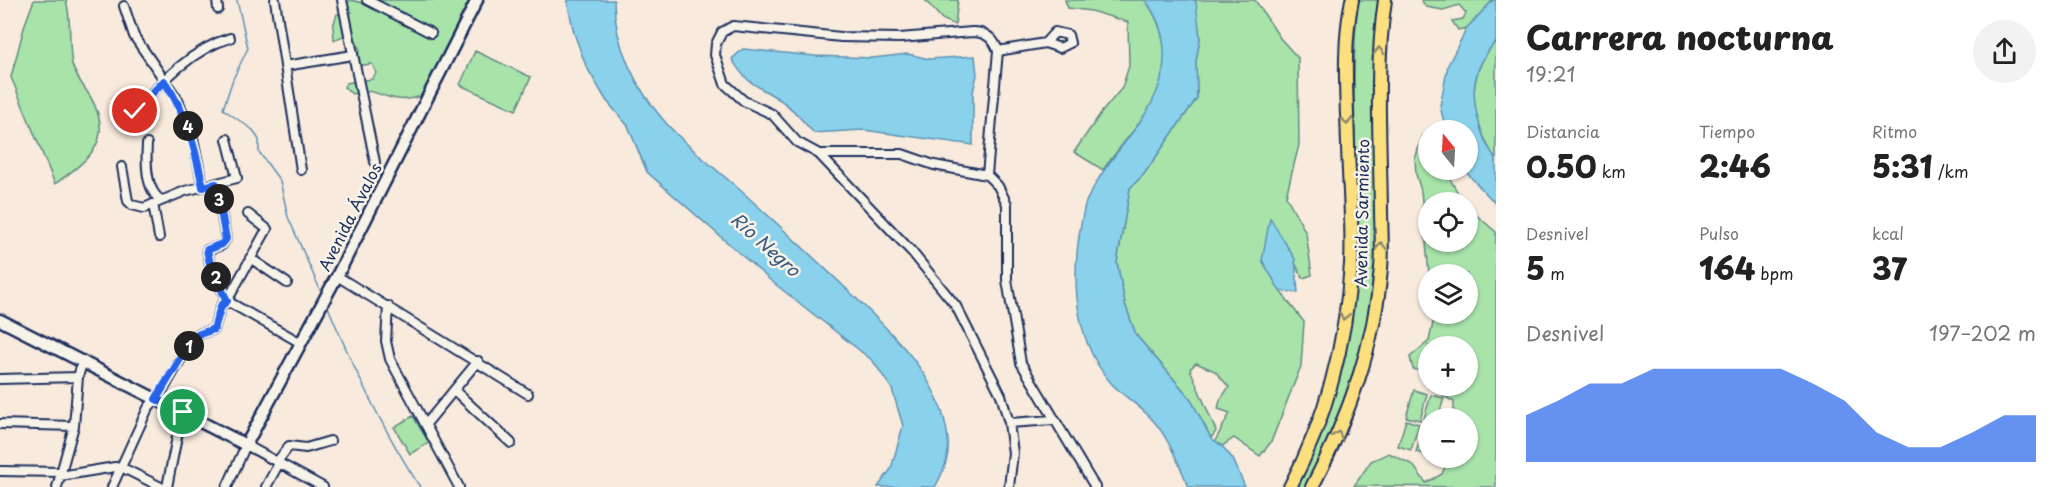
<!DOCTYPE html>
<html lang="es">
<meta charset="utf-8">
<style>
:root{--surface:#fff;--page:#f2f2f2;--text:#222;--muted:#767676;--accent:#2563eb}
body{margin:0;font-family:"Playpen Sans",sans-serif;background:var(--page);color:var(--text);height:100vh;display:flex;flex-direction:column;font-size:22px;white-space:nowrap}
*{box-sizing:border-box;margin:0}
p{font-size:20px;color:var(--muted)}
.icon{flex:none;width:33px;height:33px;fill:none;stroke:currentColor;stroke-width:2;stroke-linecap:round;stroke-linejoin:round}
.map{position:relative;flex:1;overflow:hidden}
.side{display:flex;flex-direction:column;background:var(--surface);width:570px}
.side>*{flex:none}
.needle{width:39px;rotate:342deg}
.tools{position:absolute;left:1418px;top:120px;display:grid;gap:12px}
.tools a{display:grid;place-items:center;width:60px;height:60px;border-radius:50%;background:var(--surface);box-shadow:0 2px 4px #0004;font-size:30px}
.pin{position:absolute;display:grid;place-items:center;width:51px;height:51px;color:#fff;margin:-26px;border:3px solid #fff;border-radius:50%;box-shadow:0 2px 6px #0007}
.km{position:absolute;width:30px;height:30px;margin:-15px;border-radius:50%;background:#222;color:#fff;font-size:16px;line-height:30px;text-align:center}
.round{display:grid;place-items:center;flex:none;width:63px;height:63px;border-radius:32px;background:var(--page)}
.summary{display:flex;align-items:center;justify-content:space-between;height:102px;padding:0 30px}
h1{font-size:33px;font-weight:800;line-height:45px}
.metrics{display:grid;grid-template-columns:repeat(3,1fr);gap:9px;height:102px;padding:6px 30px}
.metrics div{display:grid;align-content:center}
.metrics b{font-size:30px;font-weight:800}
.metrics small{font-size:16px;font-weight:400}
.metrics p{font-size:16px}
.chart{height:168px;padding:12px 30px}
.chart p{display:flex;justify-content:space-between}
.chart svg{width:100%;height:108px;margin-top:6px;fill:var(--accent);opacity:.7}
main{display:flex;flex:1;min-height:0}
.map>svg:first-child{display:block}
.green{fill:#a8e3a9;stroke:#628984;stroke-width:1.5}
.water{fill:#8ad2eb;stroke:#5e91b3;stroke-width:1.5}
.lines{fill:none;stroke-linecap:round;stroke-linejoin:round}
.stream{stroke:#5e91b3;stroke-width:1.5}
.street-casing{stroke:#1b2f5e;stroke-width:12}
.secondary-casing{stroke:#1b2f5e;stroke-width:15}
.primary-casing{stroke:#1b2f5e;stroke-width:16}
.street{stroke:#f7f3e8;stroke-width:8}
.secondary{stroke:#f7f3e8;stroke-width:10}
.primary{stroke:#fce080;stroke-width:12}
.oneway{stroke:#8c886f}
.route-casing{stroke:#fff;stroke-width:12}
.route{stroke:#2563eb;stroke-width:8}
.labels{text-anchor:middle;stroke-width:5;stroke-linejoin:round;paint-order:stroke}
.street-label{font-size:16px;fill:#1b2f5e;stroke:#f7f3e8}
.water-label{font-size:18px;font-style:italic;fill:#375881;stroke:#f7f3e8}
</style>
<main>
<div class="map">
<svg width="1496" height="487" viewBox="0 0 1496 487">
<rect width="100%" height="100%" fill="#f8eadc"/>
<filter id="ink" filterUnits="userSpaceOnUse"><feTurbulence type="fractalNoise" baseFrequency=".0167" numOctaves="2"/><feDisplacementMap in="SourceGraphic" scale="12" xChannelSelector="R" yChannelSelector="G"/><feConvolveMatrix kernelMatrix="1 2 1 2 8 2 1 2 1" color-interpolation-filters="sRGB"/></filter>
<g filter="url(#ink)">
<path class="green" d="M34,0H66C72,21 68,43 72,64C74,74 84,87 90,96C116,141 89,159 55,184L11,77L25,24Z
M351,0L363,3V0H470L421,96C402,103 390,98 373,92C368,90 358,93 352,94L344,87L346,83L372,79L376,73L372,64L354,66L360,50L352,32L334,40L333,26L337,14L348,16L352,12L347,3Z
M925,0H958L955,25L942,19Z
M1065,0H1145C1166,27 1173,72 1154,102C1139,126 1119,147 1103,170L1074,152L1101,113L1122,88L1129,66L1128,22L1091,11L1068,8Z
M1194,0H1255L1280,38L1298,58L1299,145L1286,196L1306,233L1312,275L1303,278L1271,219L1280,291L1304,322L1301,366L1271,442L1260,456L1234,438L1222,446L1215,441L1230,413L1218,409L1220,400L1229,387L1215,371L1196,363L1190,369L1216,431L1211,438L1190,398L1136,335L1125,304L1117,262L1130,188L1144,174L1197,98L1196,61L1200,38Z
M1358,0H1379C1373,65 1375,130 1375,195C1375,222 1379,250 1376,277C1367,352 1340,420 1307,487H1295C1322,428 1346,370 1353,305C1364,204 1347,102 1358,0Z
M1421,0H1493L1467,28L1458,30L1452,21L1463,19L1466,13L1459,5L1443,10L1426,7Z
M1496,41V161C1472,119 1462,80 1496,41Z
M475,51L531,77L516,110L460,85Z
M1423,136L1428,144V170H1445L1463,202H1428V242H1467V207L1496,232V487L1354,486L1371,461L1389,453L1413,465L1426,483L1442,474L1448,458H1467V418H1454V402L1436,391V386H1467V346H1428V372L1413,369L1410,357L1429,341L1435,314H1467V274H1429L1421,191L1416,174L1415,158Z
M1414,390L1427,394L1420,420L1406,417Z
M1431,395L1444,398L1438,418H1428V422L1423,421Z
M413,416L429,443L410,454L394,427Z
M1406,420L1419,424L1411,450L1398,446Z
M1424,425L1428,427V455L1416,452Z"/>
<path class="water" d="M567,0H614C614,45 636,89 666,123C688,148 715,168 740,190C778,224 816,260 853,295C894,336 942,378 948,440C950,456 943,473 935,487H878L891,469L903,426L892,389L873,361L770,280L647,172L628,126L606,100L586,66L574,33Z
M1145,0H1194L1196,2L1200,38L1196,61L1197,98L1144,174L1130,188L1117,262L1125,304L1136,335L1190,398L1211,438L1222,446L1233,459L1245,487H1189C1178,463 1168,435 1149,416C1137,404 1122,395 1111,383C1069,334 1071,264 1085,205C1087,198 1092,191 1095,185C1118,143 1163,109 1164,59C1165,38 1158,17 1145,0Z
M1493,0H1496V41C1468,73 1470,102 1485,141C1488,148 1494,154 1496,161C1496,174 1496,191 1496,204L1464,170H1467V130H1446L1440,106L1448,65L1467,28Z
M743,49L815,56L873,58L908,54L929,59L975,56L977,75L973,92V145L863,130L814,133C804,123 794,109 783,102C759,85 748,87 732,59Z
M1270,218L1295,259L1298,293L1280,291L1262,260Z"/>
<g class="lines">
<path class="stream" d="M237,0L248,48L233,79L223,109L253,130L259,140V152L280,181L288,217L321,292
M328,307C354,370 383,430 420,487"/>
<g class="street-casing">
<path id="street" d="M217,0L218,9
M275,0L301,170
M342,0L375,162
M367,0L431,33
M124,6L134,36L178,100L193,138L203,187
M998,51L1045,43L1060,48L1070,43L1068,35L1055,32L1045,43
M285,66L353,55
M135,111C162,82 192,49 230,38
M147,144C146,161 145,190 161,200
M819,154H902L934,165L987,175
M122,167L128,201L132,205L144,208L185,191L237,178L227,139
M216,184L226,239L222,245L207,250L210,264L227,301L301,343
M153,204L159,237
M250,258L287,283
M337,276L528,394
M388,306L386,341L390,359L459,487
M0,379L78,377
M455,391L511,443
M1009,423L1053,420
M0,424L74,426
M426,424L478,361
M277,462L289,446L306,448L330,441
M0,471L61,472
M60,476L115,467L123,468L161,487
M57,487L74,426L78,377L83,360
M112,487L148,408L162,392L194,336L214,329L221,306L227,301L267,229L248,214
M167,487L182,412
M227,487L246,445L323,487
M266,487L279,463
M1009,487L1013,453L1009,423L1001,395L956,306L912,252L819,154L797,142L772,114L744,101L725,84L715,55L716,44L722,32L733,26L841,37L900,38L972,32C985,32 994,38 998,51L987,175L998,186L1007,204V280L1021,363L1095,487"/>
</g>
<g class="secondary-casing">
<path id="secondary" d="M0,320L246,445L337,276L477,0"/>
</g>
<g class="primary-casing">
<path id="primary" d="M1290,487C1326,419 1346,342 1351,264C1353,225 1349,185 1348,146C1347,98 1342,48 1352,0
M1312,487C1348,418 1375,346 1381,268C1383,248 1381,228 1381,209C1380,139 1375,69 1385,0"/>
</g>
<use href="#street" class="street"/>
<use href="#secondary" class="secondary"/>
<use href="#primary" class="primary"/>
</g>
<defs><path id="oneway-chevron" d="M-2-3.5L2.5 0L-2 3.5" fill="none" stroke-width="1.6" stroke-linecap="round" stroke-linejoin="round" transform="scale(1.5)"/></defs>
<g class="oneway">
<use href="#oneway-chevron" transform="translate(1379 51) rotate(-91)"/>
<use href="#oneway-chevron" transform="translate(1347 121) rotate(89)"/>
<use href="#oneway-chevron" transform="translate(1381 246) rotate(-91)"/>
<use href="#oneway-chevron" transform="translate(1344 316) rotate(101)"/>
<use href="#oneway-chevron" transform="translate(1338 435) rotate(-68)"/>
</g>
</g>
<g class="lines" filter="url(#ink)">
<g class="route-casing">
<path id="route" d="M135,111L164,81C187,114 195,148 203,187L216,184L226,239L222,244L207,250L210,264L227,301L221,306L214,329L194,336L156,399L183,412"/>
</g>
<use href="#route" class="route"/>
</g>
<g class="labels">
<g class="street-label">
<text transform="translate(1362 213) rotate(-89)" y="6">Avenida Sarmiento</text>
<text transform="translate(350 217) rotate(-63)" y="6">Avenida Ávalos</text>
</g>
<g class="water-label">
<text transform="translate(765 245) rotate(42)" y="6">Río Negro</text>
</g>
</g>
</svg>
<div class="tools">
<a><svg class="needle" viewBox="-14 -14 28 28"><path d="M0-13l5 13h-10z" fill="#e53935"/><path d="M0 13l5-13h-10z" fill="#767676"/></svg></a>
<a><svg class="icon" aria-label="locate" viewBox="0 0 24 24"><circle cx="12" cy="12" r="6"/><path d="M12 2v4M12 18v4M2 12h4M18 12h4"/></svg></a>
<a><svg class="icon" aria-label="layers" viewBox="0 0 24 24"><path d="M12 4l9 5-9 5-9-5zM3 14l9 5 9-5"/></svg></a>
<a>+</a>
<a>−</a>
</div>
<div class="pin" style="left:183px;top:412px;background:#1e9e55"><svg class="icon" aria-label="arrive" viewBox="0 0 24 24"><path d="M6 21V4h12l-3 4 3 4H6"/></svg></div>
<div class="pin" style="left:135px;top:111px;background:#d93025"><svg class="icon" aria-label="check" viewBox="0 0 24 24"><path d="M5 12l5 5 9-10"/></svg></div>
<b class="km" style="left:189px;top:346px">1</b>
<b class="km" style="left:216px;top:277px">2</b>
<b class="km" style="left:219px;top:199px">3</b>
<b class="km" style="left:188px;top:126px">4</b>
</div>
<section class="side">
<div class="summary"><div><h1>Carrera nocturna</h1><p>19:21</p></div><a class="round"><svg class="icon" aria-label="share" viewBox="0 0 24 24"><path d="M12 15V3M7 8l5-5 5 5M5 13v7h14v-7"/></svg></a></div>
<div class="metrics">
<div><p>Distancia</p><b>0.50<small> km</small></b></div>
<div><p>Tiempo</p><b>2:46</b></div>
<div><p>Ritmo</p><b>5:31<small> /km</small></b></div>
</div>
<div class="metrics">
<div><p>Desnivel</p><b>5<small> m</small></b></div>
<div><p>Pulso</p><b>164<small> bpm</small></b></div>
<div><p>kcal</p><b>37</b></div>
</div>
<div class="chart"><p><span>Desnivel</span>197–202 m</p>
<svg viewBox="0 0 160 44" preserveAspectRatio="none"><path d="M0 44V25L10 19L20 12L30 12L40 6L50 6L60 6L70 6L80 6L90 12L100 19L110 32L120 38L130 38L140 32L150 25L160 25V44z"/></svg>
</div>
</section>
</main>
